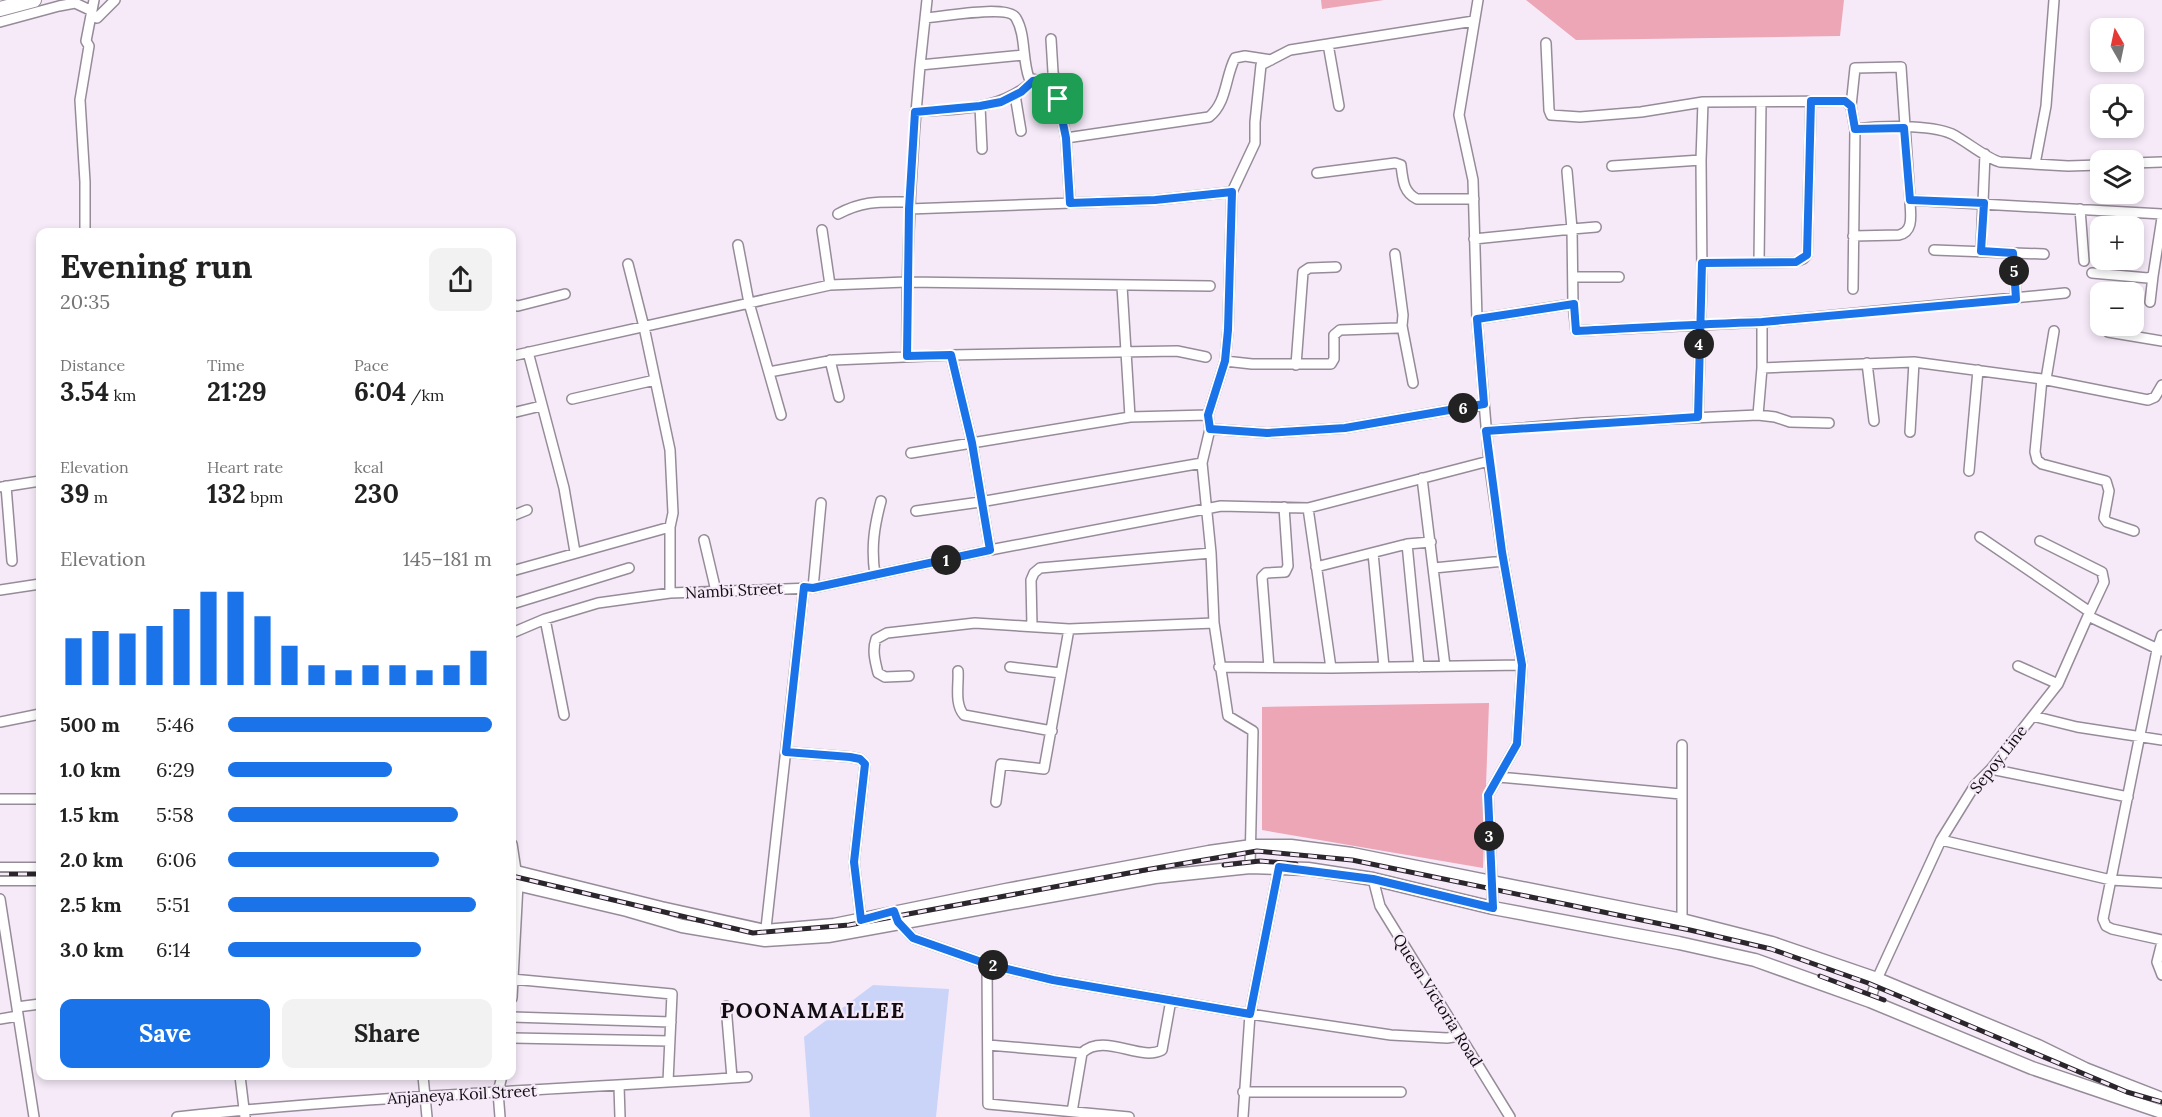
<!DOCTYPE html>
<meta charset="utf-8">
<style>
:root{--surface:#fff;--page:#f2f2f2;--text:#222;--muted:#767676;--accent:#1a73e8}
body{margin:0;font-family:Lora,serif;background:var(--page);color:var(--text);height:100vh;display:flex;flex-direction:column;font-size:22px;white-space:nowrap}
*{box-sizing:border-box;margin:0}
p{font-size:20px;color:var(--muted)}
.icon{flex:none;width:33px;height:33px;fill:none;stroke:currentColor;stroke-width:2;stroke-linecap:round;stroke-linejoin:round}
.map{position:relative;flex:1;overflow:hidden}
.sheet{position:absolute;left:36px;top:228px;width:480px;height:852px;display:flex;flex-direction:column;background:var(--surface);border-radius:12px;box-shadow:0 3px 9px #0003}
.sheet>*{flex:none}
.needle{width:39px;rotate:351deg}
.tools{position:absolute;left:2090px;top:18px;display:grid;gap:12px}
.tools a{display:grid;place-items:center;width:54px;height:54px;border-radius:12px;background:var(--surface);box-shadow:0 3px 9px #0003;font-size:30px}
.pin{position:absolute;display:grid;place-items:center;width:51px;height:51px;color:#fff;margin:-26px;border-radius:12px;box-shadow:0 3px 9px #0006}
.km{position:absolute;width:30px;height:30px;margin:-15px;border-radius:50%;background:#222;color:#fff;font-size:16px;line-height:30px;text-align:center}
.round{display:grid;place-items:center;flex:none;width:63px;height:63px;border-radius:12px;background:var(--page)}
.summary{display:flex;align-items:center;justify-content:space-between;height:102px;padding:0 24px}
h1{font-size:33px;font-weight:700;line-height:45px}
.metrics{display:grid;grid-template-columns:repeat(3,1fr);gap:9px;height:102px;padding:6px 24px}
.metrics div{display:grid;align-content:center}
.metrics b{font-size:26px;font-weight:700}
.metrics small{font-size:16px;font-weight:400}
.metrics p{font-size:16px}
.chart{height:168px;padding:12px 24px}
.chart p{display:flex;justify-content:space-between}
.chart svg{width:100%;height:108px;margin-top:6px;stroke:var(--accent);stroke-width:6}
.cta{display:flex;gap:12px;margin-top:auto;padding:12px 24px}
.cta a{flex:1;height:69px;border-radius:12px;background:var(--accent);color:#fff;font-size:24px;font-weight:700;line-height:69px;text-align:center}
.cta a+a{background:var(--page);color:var(--text)}
ul{padding:0 24px;list-style:none;font-size:20px}
li{display:grid;grid-template-columns:96px 72px 1fr;align-items:center;height:45px}
li i{height:15px;border-radius:8px;background:var(--accent)}
.map>svg:first-child{display:block}
.green{fill:#eda6b5}
.water{fill:#cad4f8}
.lines{fill:none;stroke-linecap:round;stroke-linejoin:round}
.minor-casing{stroke:#968c99;stroke-width:12}
.major-casing{stroke:#968c99;stroke-width:15}
.highway-casing{stroke:#968c99;stroke-width:16}
.minor{stroke:#fff;stroke-width:9}
.major{stroke:#fff;stroke-width:12}
.highway{stroke:#fff;stroke-width:14}
.rail-casing{stroke:#2b262c;stroke-width:5}
.rail{stroke:#f6eaf9;stroke-width:3;stroke-dasharray:9;stroke-linecap:butt}
.route-casing{stroke:#fff;stroke-width:12}
.route{stroke:#1a73e8;stroke-width:8}
.labels{text-anchor:middle;stroke-width:4.5;stroke-linejoin:round;paint-order:stroke}
.street-label{font-size:16px;fill:#100c11;stroke:#f6eaf9}
.district-label{font-size:22px;font-weight:bold;letter-spacing:1.5px;fill:#100c11;stroke:#f6eaf9}
</style>
<div class="map">
<svg width="2162" height="1117" viewBox="0 0 2162 1117">
<rect width="100%" height="100%" fill="#f6eaf9"/>
<path class="green" d="M1321,0H1384L1322,9Z
M1526,0H1844L1840,36L1576,40Z
M1489,703L1483,868L1262,830V707Z"/>
<path class="water" d="M873,985L949,989L936,1117H810L804,1037Z"/>
<g class="lines">
<g class="minor-casing">
<path id="minor" d="M1478,0L1459,115L1473,180L1477,319L1489,461L1502,552L1522,665L1517,744L1488,795L1493,908
M97,18L115,0
M925,18C941,17 1009,4 1016,18C1026,35 1022,59 1029,78L1040,81L1054,78
M0,22L59,6L75,3L92,11
M1051,39L1053,72L1066,138L1070,203
M1546,43L1549,110L1551,115L1580,117L1641,112L1703,102L1840,101H1845L1851,106L1855,130L1853,289
M1328,44L1339,106
M920,65L1024,55
M1015,95L1021,131
M980,106L982,149
M1851,106L1855,68L1901,67L1910,200L2162,214
M915,112C958,108 999,112 1033,81
M1855,129C1880,126 1929,124 1952,134C1966,141 1987,159 2000,162L2068,166L2100,165
M1066,138L1209,117C1227,103 1225,77 1235,58L1245,56L1271,60
M1701,160L1703,102
M2133,163L2162,162
M2035,164L2046,106L2054,0
M1612,166L1701,160L1702,275L1698,417
M1567,171L1572,229L1596,227
M1317,173L1395,163L1401,165C1403,180 1403,192 1417,199H1474
M909,209L1155,200L1232,192
M2080,209L2084,261
M838,214C864,200 881,202 909,202
M822,230L830,285
M85,232V182L80,100L89,46L86,41L94,0
M1853,236L1899,235C1915,231 1910,213 1910,200
M1474,239L1572,229L1573,304
M738,245L749,303L781,415
M1934,250L2044,254
M1981,251L1985,154
M2013,253L2016,299
M1759,262L1761,102
M1702,263L1795,262L1803,259L1807,255L1811,101
M628,264L644,327L670,450L673,513L670,527V593
M2092,273L2148,278L2153,276L2162,218
M1573,277H1619
M1122,286L1130,417
M2150,302L2153,276
M512,305L518,306L565,294
M1477,319L1573,304L1576,331L1762,322L2065,293
M1402,326L1413,383
M2108,332L2162,341
M528,352L564,488L575,552
M951,355L972,443L990,550
M512,356L830,285L906,282L1210,286
M907,356C906,237 913,119 927,0
M830,360L839,397
M1225,361L1252,364H1331L1334,359V335L1340,330L1398,328L1402,326L1403,315L1395,254
M1867,363L1874,421
M1296,365L1303,272L1309,268L1336,267
M1762,368V322
M769,372L834,360L951,355L1177,351L1206,357
M2042,379L2035,452L2037,460L2042,464L2106,481L2109,491L2104,518L2107,522L2134,531
M2046,379L2054,331
M572,399L655,380
M512,413L541,406
M1758,415L1775,417L1790,422L1829,423
M1210,429L1267,433L1345,428L1484,404
M1486,431L1583,423L1758,415L1762,368L1914,362L2042,379L2148,400L2155,397L2162,385
M1910,432L1914,362
M911,453L1130,417L1208,415
M1969,471L1978,370
M1422,478L1445,666
M6,486L12,561
M2,487L40,481
M1308,508L1331,668
M916,511L980,502L1202,463
M512,516L527,510
M1980,537L2090,612
M704,540L716,591
M2040,541L2102,572L2104,582L2088,616
M1407,544L1419,667
M1373,553L1384,667
M1316,567L1407,544L1431,542
M1434,568L1504,561
M512,571L670,527
M875,575C871,548 874,527 881,501
M813,588L821,503
M0,590L40,584
M512,604L629,568
M545,619L564,715
M1032,626L1031,580L1034,573L1040,568L1211,553
M512,633L545,619L598,603L670,593L813,588L990,550L1221,506L1308,508L1489,461
M2162,635L2157,650L2103,919L2106,926L2112,929L2162,940
M2018,666L2058,684
M1010,667L1061,673
M1219,667L1331,668L1522,665
M1269,667L1262,577L1266,573L1285,572L1288,566L1284,507
M958,671C959,684 954,704 964,715L1052,731
M909,676L885,677L878,673C875,661 872,650 876,639L887,633L975,623L1069,629L1214,623
M2033,716L2077,727L2162,740
M0,722L40,714
M1682,745V920
M786,752L850,757L860,759L865,764L854,862L861,920
M1991,769L2128,797
M1499,777L1681,794
M0,799H40
M996,802L1001,764L1044,769L1069,629
M1941,840L2111,880L2162,883
M512,844L518,884L512,998
M1250,867L1253,731L1228,716L1214,623L1211,553L1202,463L1210,429L1208,415L1225,361L1228,330L1232,192L1255,143V122L1261,65L1290,50L1474,21
M1373,879L1380,906L1510,1117
M0,899L34,1117
M897,920L913,938L987,964L1053,980L1250,1014L1391,1035L1447,1038L1460,1036
M765,937L804,587
M2162,942L2157,962L2162,975
M987,964L988,1104L1129,1117
M512,979L672,994L668,1082
M1870,1001L1877,979L1941,840L1975,785L1991,769L2058,684L2088,616L2162,651
M726,1006L732,1078
M17,1007L40,1004
M512,1017L671,1022
M0,1019L18,1016
M512,1038L670,1041
M988,1045L1082,1053
M240,1076L245,1117
M423,1076L427,1117
M619,1086L620,1117
M1243,1092H1401
M1072,1112L1082,1053C1104,1032 1140,1062 1162,1050L1171,1000
M177,1117C367,1096 557,1090 747,1077
M500,1117L498,1092L502,1076
M1243,1117L1250,1014L1279,867"/>
</g>
<g class="major-casing">
<path id="major" d="M0,869H40
M512,871L661,908L765,931L834,925L1006,890L1209,852L1252,846H1291L1352,854L1682,920L1772,943L1877,979L2038,1046L2085,1069L2162,1099
M0,879H40
M512,883L627,910L682,926L765,940L828,936L1155,877L1250,867L1308,869L1373,879L1493,908L1679,943L1755,960L1870,1001L2032,1068L2162,1112"/>
</g>
<g class="highway-casing">
<path id="highway" d="M0,9L34,0"/>
</g>
<use href="#minor" class="minor"/>
<use href="#major" class="major"/>
<use href="#highway" class="highway"/>
<g class="rail-casing">
<path id="rail" d="M1224,865L1260,861L1296,864
M0,874H40
M512,876L753,933L849,925L1145,870L1257,851L1352,860L1690,930L1771,949L1868,983L2127,1092L2162,1102
M1820,976L1884,1000"/>
</g>
<use href="#rail" class="rail"/>
</g>
<g class="lines">
<g class="route-casing">
<path id="route" d="M1058,99L1054,78L1033,81L1021,92L1001,102L980,106L915,112L909,209L907,356L951,355L972,443L990,550L813,588L804,587L786,752L850,757L860,759L865,764L854,862L861,920L894,911L898,922L913,938L987,964L1053,980L1250,1014L1279,867L1373,879L1493,908L1488,795L1517,744L1522,665L1502,552L1486,431L1698,417L1702,263L1796,262L1807,255L1811,101H1845L1851,106L1855,129L1904,128L1910,200L1984,203L1981,251L2013,253L2016,299L1762,322C1700,324 1638,328 1576,331L1574,304L1477,319L1484,404L1345,428L1267,433L1210,429L1208,415L1225,361L1228,330L1232,192L1155,200L1070,203L1066,138L1058,99"/>
</g>
<use href="#route" class="route"/>
</g>
<g class="labels">
<g class="street-label">
<text transform="translate(734 590) rotate(-3)" y="6">Nambi Street</text>
<text transform="translate(1998 759) rotate(-52)" y="6">Sepoy Line</text>
<text transform="translate(1438 1000) rotate(58)" y="6">Queen Victoria Road</text>
<text transform="translate(462 1094) rotate(-3)" y="6">Anjaneya Koil Street</text>
</g>
<g class="district-label">
<text x="813" y="1018">POONAMALLEE</text>
</g>
</g>
</svg>
<div class="tools">
<a><svg class="needle" viewBox="-14 -14 28 28"><path d="M0-13l5 13h-10z" fill="#e53935"/><path d="M0 13l5-13h-10z" fill="#767676"/></svg></a>
<a><svg class="icon" aria-label="locate" viewBox="0 0 24 24"><circle cx="12" cy="12" r="6"/><path d="M12 2v4M12 18v4M2 12h4M18 12h4"/></svg></a>
<a><svg class="icon" aria-label="layers" viewBox="0 0 24 24"><path d="M12 4l9 5-9 5-9-5zM3 14l9 5 9-5"/></svg></a>
<a>+</a>
<a>−</a>
</div>
<div class="pin" style="left:1058px;top:99px;background:#1e9e55"><svg class="icon" aria-label="arrive" viewBox="0 0 24 24"><path d="M6 21V4h12l-3 4 3 4H6"/></svg></div>
<b class="km" style="left:946px;top:560px">1</b>
<b class="km" style="left:993px;top:965px">2</b>
<b class="km" style="left:1489px;top:836px">3</b>
<b class="km" style="left:1699px;top:344px">4</b>
<b class="km" style="left:2014px;top:271px">5</b>
<b class="km" style="left:1463px;top:408px">6</b>
<section class="sheet">
<div class="summary"><div><h1>Evening run</h1><p>20:35</p></div><a class="round"><svg class="icon" aria-label="share" viewBox="0 0 24 24"><path d="M12 15V3M7 8l5-5 5 5M5 13v7h14v-7"/></svg></a></div>
<div class="metrics">
<div><p>Distance</p><b>3.54<small> km</small></b></div>
<div><p>Time</p><b>21:29</b></div>
<div><p>Pace</p><b>6:04<small> /km</small></b></div>
</div>
<div class="metrics">
<div><p>Elevation</p><b>39<small> m</small></b></div>
<div><p>Heart rate</p><b>132<small> bpm</small></b></div>
<div><p>kcal</p><b>230</b></div>
</div>
<div class="chart"><p><span>Elevation</span>145–181 m</p>
<svg viewBox="0 0 160 44" preserveAspectRatio="none"><path d="M5 44V25M15 44V22M25 44V23M35 44V20M45 44V13M55 44V6M65 44V6M75 44V16M85 44V28M95 44V36M105 44V38M115 44V36M125 44V36M135 44V38M145 44V36M155 44V30"/></svg>
</div>
<ul>
<li><b>500 m</b>5:46<i style="width:100%"></i></li>
<li><b>1.0 km</b>6:29<i style="width:62%"></i></li>
<li><b>1.5 km</b>5:58<i style="width:87%"></i></li>
<li><b>2.0 km</b>6:06<i style="width:80%"></i></li>
<li><b>2.5 km</b>5:51<i style="width:94%"></i></li>
<li><b>3.0 km</b>6:14<i style="width:73%"></i></li>
</ul>
<div class="cta"><a>Save</a><a>Share</a></div>
</section>
</div>
